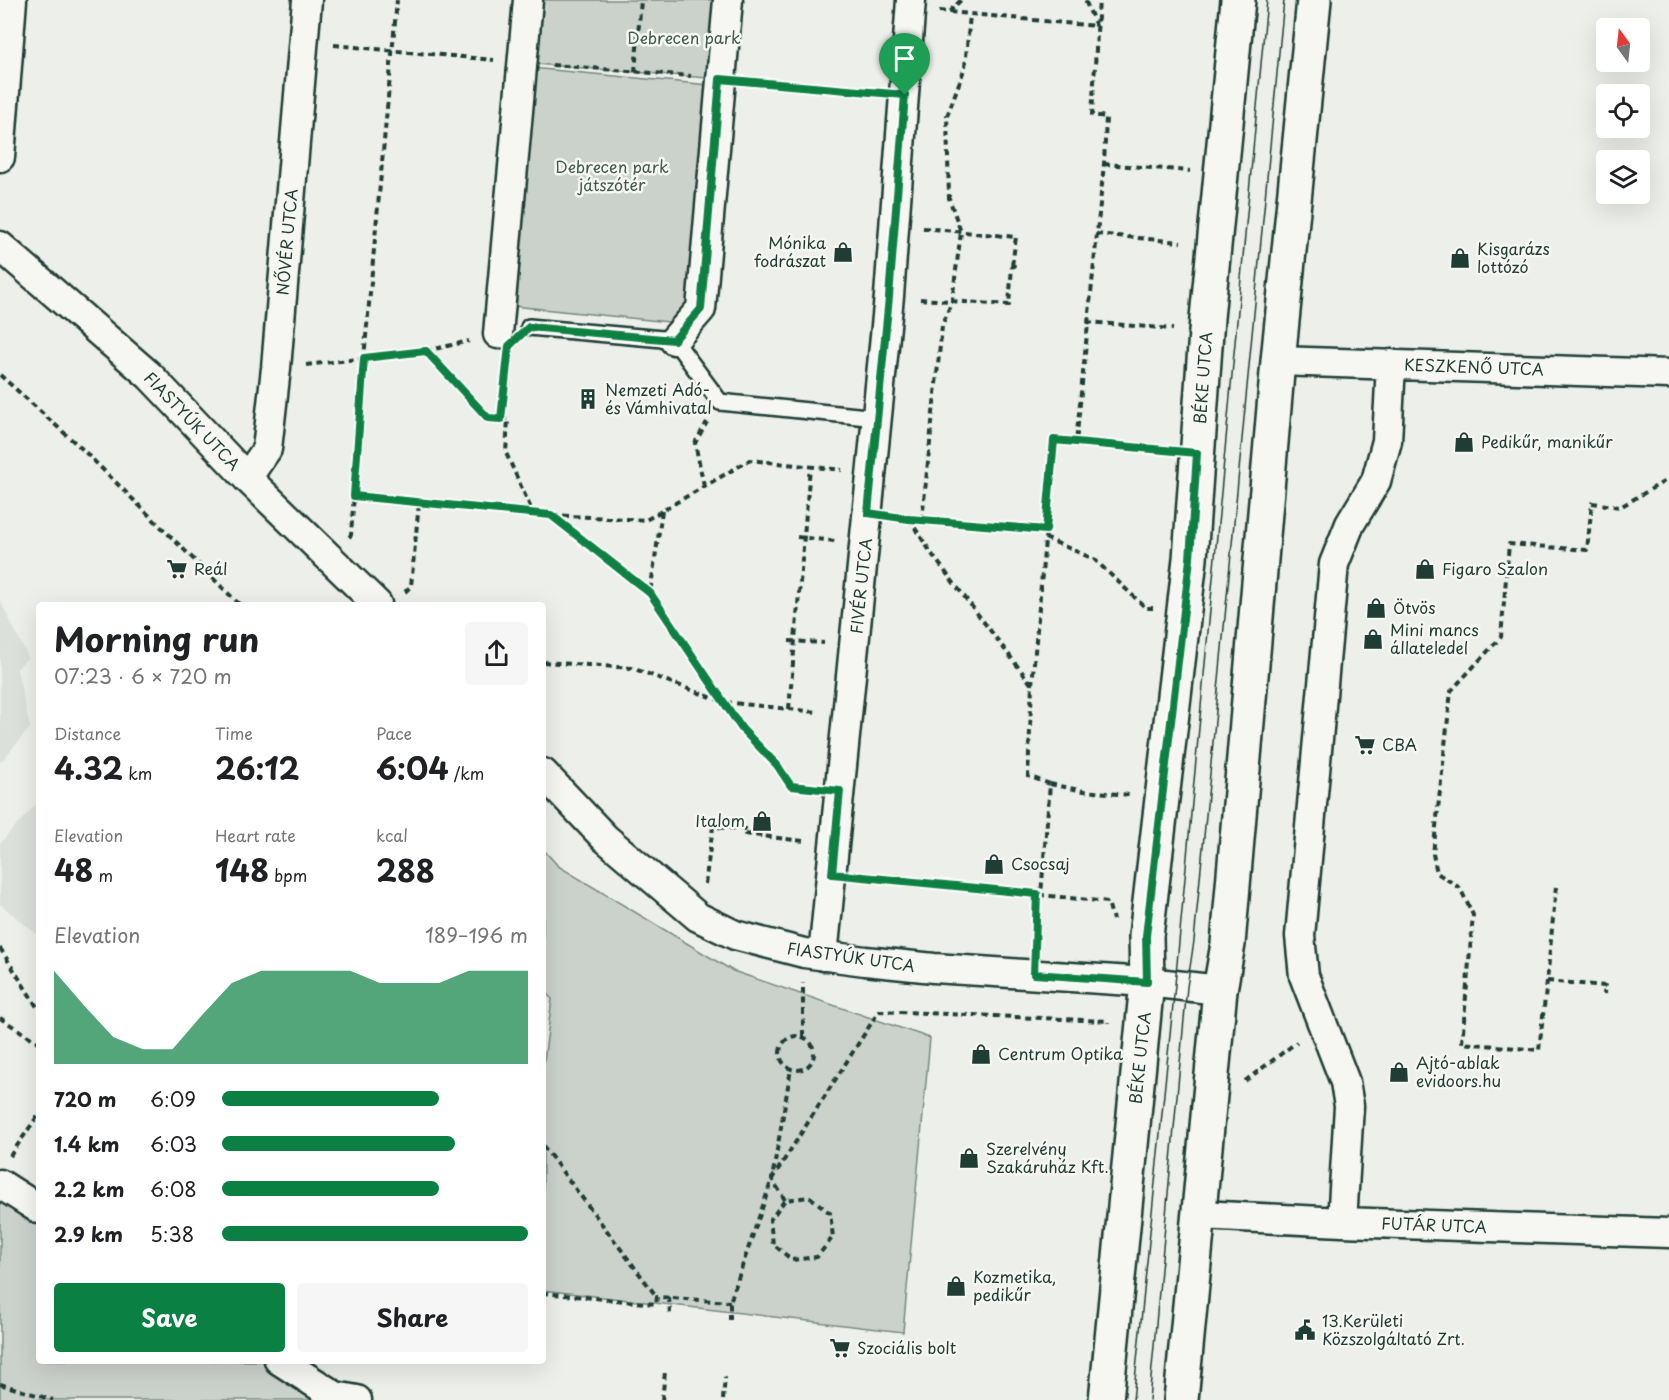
<!DOCTYPE html>
<meta charset="utf-8">
<style>
:root{--surface:#fff;--page:#f6f6f6;--text:#202124;--muted:#757577;--accent:#0b8043}
body{margin:0;font-family:"Playpen Sans",sans-serif;background:var(--page);color:var(--text);height:100vh;display:flex;flex-direction:column;font-size:22px;white-space:nowrap}
*{box-sizing:border-box;margin:0}
p{font-size:20px;color:var(--muted)}
.icon{flex:none;width:33px;height:33px;fill:none;stroke:currentColor;stroke-width:2;stroke-linecap:round;stroke-linejoin:round}
.map{position:relative;flex:1;overflow:hidden}
.sheet{position:absolute;left:36px;top:602px;width:510px;height:762px;display:flex;flex-direction:column;background:var(--surface);border-radius:6px;box-shadow:0 6px 24px #0002}
.sheet>*{flex:none}
.needle{width:39px;rotate:345deg}
.buttons{position:absolute;left:1596px;top:18px;display:grid;gap:12px}
.buttons a{display:grid;place-items:center;width:54px;height:54px;border-radius:6px;background:var(--surface);box-shadow:0 6px 24px #0002;font-size:30px}
.pin{position:absolute;display:grid;place-items:center;width:51px;height:51px;color:#fff;margin:-62px -26px;border-radius:50% 50% 50% 0;rotate:-45deg;box-shadow:0 0 6px #0007}
.pin .icon{rotate:45deg}
.round{display:grid;place-items:center;flex:none;width:63px;height:63px;border-radius:6px;background:var(--page)}
.head{display:flex;align-items:center;justify-content:space-between;height:102px;padding:0 18px}
h1{font-size:33px;font-weight:700;line-height:45px}
.stats{display:grid;grid-template-columns:repeat(3,1fr);gap:9px;height:102px;padding:6px 18px}
.stats div{display:grid;align-content:center}
.stats b{font-size:30px;font-weight:700}
.stats small{font-size:16px;font-weight:400}
.stats p{font-size:16px}
.chart{height:168px;padding:12px 18px}
.chart p{display:flex;justify-content:space-between}
.chart svg{width:100%;height:108px;margin-top:6px;fill:var(--accent);opacity:.7}
.action{display:flex;gap:12px;margin-top:auto;padding:12px 18px}
.action a{flex:1;height:69px;border-radius:6px;background:var(--accent);color:#fff;font-size:24px;font-weight:700;line-height:69px;text-align:center}
.action a+a{background:var(--page);color:var(--text)}
ul{padding:0 18px;list-style:none;font-size:20px}
li{display:grid;grid-template-columns:96px 72px 1fr;align-items:center;height:45px}
li i{height:15px;border-radius:8px;background:var(--accent)}
.map>svg:first-child{display:block}
.built{fill:#dce0db}
.green{fill:#cbd2cc;stroke:#758880;stroke-width:1.5}
.lines{fill:none;stroke-linecap:round;stroke-linejoin:round}
.lane-casing{stroke:#1f3d34;stroke-width:20}
.street-casing{stroke:#1f3d34;stroke-width:33}
.secondary-casing{stroke:#1f3d34;stroke-width:38}
.path{stroke:#1f3d34;stroke-width:4;stroke-dasharray:6 4.5;stroke-linecap:butt}
.lane{stroke:#f6f6f2;stroke-width:15}
.street{stroke:#f6f6f2;stroke-width:28}
.secondary{stroke:#f6f6f2;stroke-width:33}
.tram{stroke:#1f3d34;stroke-width:1.5}
.route-casing{stroke:#fff;stroke-width:12}
.route{stroke:#0b8043;stroke-width:8}
.labels{text-anchor:middle;stroke-width:5;stroke-linejoin:round;paint-order:stroke}
.park-label{font-size:16px;fill:#415b52;stroke:#f6f6f2}
.street-label{font-size:16px;fill:#1f3d34;stroke:#f6f6f2}
.poi-label{font-size:16px;fill:#1f3d34;stroke:#f6f6f2;text-anchor:start}
</style>
<div class="map">
<svg width="1669" height="1400" viewBox="0 0 1669 1400">
<rect width="100%" height="100%" fill="#edefea"/>
<filter id="ink" filterUnits="userSpaceOnUse"><feTurbulence type="fractalNoise" baseFrequency=".0167" numOctaves="2"/><feDisplacementMap in="SourceGraphic" scale="12" xChannelSelector="R" yChannelSelector="G"/><feConvolveMatrix kernelMatrix="1 2 1 2 8 2 1 2 1" color-interpolation-filters="sRGB"/></filter>
<g filter="url(#ink)">
<path class="built" d="M0,600L28,657L17,669L30,728L0,763Z
M39,801V936L0,904V843Z"/>
<path class="green" d="M530,0H728L720,79L523,63Z
M531,68L709,85L690,302L669,322L513,306Z
M543,849L558,866L733,971L930,1038L903,1332L543,1290V1069L552,999L543,990Z
M0,1184L39,1209V1360L279,1361L357,1400H0Z"/>
<g class="lines">
<g class="lane-casing">
<path id="lane" d="M529,327L674,340L720,402L877,418"/>
</g>
<g class="street-casing">
<path id="street" d="M0,157L12,0
M0,246L150,376L247,478L377,604
M498,334L528,0
M674,340L701,309L728,0
M1278,361L1669,374
M247,478L267,449L276,368L307,0
M543,773L605,838L698,917L735,935L804,953L865,961L934,968L1147,982L1220,990
M823,956L889,296L911,0
M0,1184L39,1209
M1200,1215L1342,1222L1669,1233
M1342,1222L1349,1106L1345,1082L1304,976L1300,936L1334,564L1350,524L1376,481L1387,441L1391,364
M279,1360L335,1396L357,1400"/>
</g>
<g class="secondary-casing">
<path id="secondary" d="M1106,1400L1147,982L1146,936L1190,559L1207,318L1238,0
M1181,1400L1220,990L1228,944L1278,361L1314,0"/>
</g>
<path class="path" d="M939,11L1096,26L1085,0
M949,12L961,0
M334,45L494,60
M552,65L691,76
M635,72L641,0
M750,81L874,92
M1104,164L1190,171
M923,228L1016,237L1012,266
M1096,234L1181,242
M920,299L1009,305L1012,266H1019
M1087,322L1173,329
M426,351L469,341
M306,365L426,351L488,418L501,419L507,361
M0,375L81,448L239,604
M501,419H508L506,453L533,513
M1076,443L1164,451
M704,486L695,443L707,422
M354,496L533,514L646,520L750,460L842,470
M662,511L650,593L742,729L777,765L791,786L809,788
M552,515L649,592
M896,517L1046,530
M909,519L934,557L1032,685L1028,776L1050,784L1041,895L1108,902L1113,920
M922,520L942,326L952,301L961,232L949,198L947,116L965,67L970,15
M349,537L351,535L364,358L397,0
M797,537L835,541
M1045,538L1094,559L1146,608H1153
M405,592L411,586L419,503
M789,641L824,643
M543,662L632,668L724,702L817,712
M1032,685L1054,440L1076,443L1104,164L1106,117L1092,115L1099,0
M789,709L810,467
M1050,784L1084,791L1130,795
M862,877L1041,895
M705,884L713,827L745,829V834L804,841
M1556,887L1547,981L1605,986L1604,994
M1035,945L1037,894
M0,948L39,1010
M1547,981L1539,1050L1462,1043L1473,915L1460,888L1437,873L1433,854L1451,691L1501,637L1509,544L1587,550L1592,503L1620,507L1665,481
M0,1018L39,1043
M803,1036V983
M780 1053a17 17 0 1 1 34 0a17 17 0 1 1-34 0Z
M1245,1081L1297,1042
M543,1146L657,1297
M10,1156L39,1114
M810,1197L830,1213L833,1237L817,1257L792,1260L773,1244L770,1220L785,1200Z
M785,1200L772,1179L791,1069
M543,1293L656,1304L657,1297L730,1302
M669,1297L670,1315
M730,1320V1302L772,1179L879,1011L1108,1021V1023
M0,1384L53,1400
M662,1400L665,1372
M723,1400L725,1377"/>
<use href="#lane" class="lane"/>
<use href="#street" class="street"/>
<use href="#secondary" class="secondary"/>
<path class="tram" d="M1133,1400L1175,985L1267,0
M1149,1400L1187,987L1194,941L1284,0"/>
</g>
</g>
<g class="lines" filter="url(#ink)">
<g class="route-casing">
<path id="route" d="M720,79L905,95L889,297L868,513L909,519L1046,530L1054,440L1197,453L1190,559L1146,936L1147,982L1034,974L1037,894L832,874L840,791L791,786L777,765L742,729L650,593L551,515L354,496L364,358L426,351L488,418L501,419L509,346L529,327L674,340L701,309Z"/>
</g>
<use href="#route" class="route"/>
</g>
<defs>
<g id="shop-bare" transform="scale(1.62)"><path d="M-5-2.5h2.3a2.7 3.5 0 0 1 5.4 0H5L5.5 6h-11ZM-1.5-2.5h3a1.5 2.3 0 0 0-3 0Z" fill="#1f3d34" stroke="#f6f6f2" stroke-width="2.5" paint-order="stroke"/></g>
<g id="building-bare" transform="scale(1.62)"><path d="M-4-6H4V6H1V3H-1V6H-4ZM-2.5-4.3h1.7v1.8h-1.7ZM.8-4.3h1.7v1.8H.8ZM-2.5-1h1.7V.8h-1.7ZM.8-1h1.7V.8H.8Z" fill="#1f3d34" stroke="#f6f6f2" stroke-width="2.5" paint-order="stroke"/></g>
<g id="supermarket-bare" transform="scale(1.62)"><path d="M-6-5.5h2.5l.6 2H6L4.5 2H-2.5L-4.4-4H-6ZM-1.5 3.2a1.3 1.3 0 1 0 .1 0ZM3 3.2a1.3 1.3 0 1 0 .1 0Z" fill="#1f3d34" stroke="#f6f6f2" stroke-width="2.5" paint-order="stroke"/></g>
<g id="civic-bare" transform="scale(1.62)"><path d="M-.6-6.5H3V-4.5H.6V-3L4-1V1h2V6H-6V1h2V-1L-.6-3ZM-1.2 2.5V6h2.4V2.5Z" fill="#1f3d34" stroke="#f6f6f2" stroke-width="2.5" paint-order="stroke"/></g>
</defs>
<g fill-rule="evenodd">
<use href="#shop-bare" x="843" y="252"/>
<use href="#shop-bare" x="1460" y="258"/>
<use href="#building-bare" x="588" y="399"/>
<use href="#shop-bare" x="1464" y="442"/>
<use href="#supermarket-bare" x="177" y="569"/>
<use href="#shop-bare" x="1425" y="569"/>
<use href="#shop-bare" x="1376" y="608"/>
<use href="#shop-bare" x="1373" y="639"/>
<use href="#supermarket-bare" x="1365" y="745"/>
<use href="#shop-bare" x="762" y="821"/>
<use href="#shop-bare" x="994" y="864"/>
<use href="#shop-bare" x="981" y="1054"/>
<use href="#shop-bare" x="1399" y="1072"/>
<use href="#shop-bare" x="969" y="1158"/>
<use href="#shop-bare" x="956" y="1286"/>
<use href="#civic-bare" x="1305" y="1330"/>
<use href="#supermarket-bare" x="840" y="1348"/>
</g>
<g class="labels">
<g class="park-label">
<text x="684" y="44">Debrecen park</text>
<text x="612" y="173">Debrecen park<tspan x="612" dy="18">játszótér</tspan></text>
</g>
<g class="street-label">
<text transform="translate(287 242) rotate(-85)" y="6">NŐVÉR UTCA</text>
<text transform="translate(1474 367) rotate(2)" y="6">KESZKENŐ UTCA</text>
<text transform="translate(1203 378) rotate(-86)" y="6">BÉKE UTCA</text>
<text transform="translate(192 421) rotate(46)" y="6">FIASTYÚK UTCA</text>
<text transform="translate(861 586) rotate(-84)" y="6">FIVÉR UTCA</text>
<text transform="translate(851 957) rotate(8)" y="6">FIASTYÚK UTCA</text>
<text transform="translate(1140 1058) rotate(-84)" y="6">BÉKE UTCA</text>
<text transform="translate(1434 1225) rotate(2)" y="6">FUTÁR UTCA</text>
</g>
<g class="poi-label">
<text x="826" y="249" text-anchor="end">Mónika<tspan x="826" dy="18">fodrászat</tspan></text>
<text x="1477" y="255">Kisgarázs<tspan x="1477" dy="18">lottózó</tspan></text>
<text x="605" y="396">Nemzeti Adó-<tspan x="605" dy="18">és Vámhivatal</tspan></text>
<text x="1481" y="448">Pedikűr, manikűr</text>
<text x="194" y="575">Reál</text>
<text x="1442" y="575">Figaro Szalon</text>
<text x="1393" y="614">Ötvös</text>
<text x="1390" y="636">Mini mancs<tspan x="1390" dy="18">állateledel</tspan></text>
<text x="1382" y="751">CBA</text>
<text x="745" y="827" text-anchor="end">Italom</text>
<text x="1011" y="870">Csocsaj</text>
<text x="998" y="1060">Centrum Optika</text>
<text x="1416" y="1069">Ajtó-ablak<tspan x="1416" dy="18">evidoors.hu</tspan></text>
<text x="986" y="1155">Szerelvény<tspan x="986" dy="18">Szakáruház Kft.</tspan></text>
<text x="973" y="1283">Kozmetika,<tspan x="973" dy="18">pedikűr</tspan></text>
<text x="1322" y="1327">13.Kerületi<tspan x="1322" dy="18">Közszolgáltató Zrt.</tspan></text>
<text x="857" y="1354">Szociális bolt</text>
</g>
</g>
</svg>
<div class="buttons">
<a><svg class="needle" viewBox="-14 -14 28 28"><path d="M0-13l5 13h-10z" fill="#e53935"/><path d="M0 13l5-13h-10z" fill="#757577"/></svg></a>
<a><svg class="icon" aria-label="locate" viewBox="0 0 24 24"><circle cx="12" cy="12" r="6"/><path d="M12 2v4M12 18v4M2 12h4M18 12h4"/></svg></a>
<a><svg class="icon" aria-label="layers" viewBox="0 0 24 24"><path d="M12 4l9 5-9 5-9-5zM3 14l9 5 9-5"/></svg></a>
</div>
<div class="pin" style="left:905px;top:95px;background:#1e9e55"><svg class="icon" aria-label="arrive" viewBox="0 0 24 24"><path d="M6 21V4h12l-3 4 3 4H6"/></svg></div>
<section class="sheet">
<div class="head"><div><h1>Morning run</h1><p>07:23 · 6 × 720 m</p></div><a class="round"><svg class="icon" aria-label="share" viewBox="0 0 24 24"><path d="M12 15V3M7 8l5-5 5 5M5 13v7h14v-7"/></svg></a></div>
<div class="stats">
<div><p>Distance</p><b>4.32<small> km</small></b></div>
<div><p>Time</p><b>26:12</b></div>
<div><p>Pace</p><b>6:04<small> /km</small></b></div>
</div>
<div class="stats">
<div><p>Elevation</p><b>48<small> m</small></b></div>
<div><p>Heart rate</p><b>148<small> bpm</small></b></div>
<div><p>kcal</p><b>288</b></div>
</div>
<div class="chart"><p><span>Elevation</span>189–196 m</p>
<svg viewBox="0 0 160 44" preserveAspectRatio="none"><path d="M0 44V6L10 20L20 33L30 38L40 38L50 24L60 11L70 6L80 6L90 6L100 6L110 11L120 11L130 11L140 6L150 6L160 6V44z"/></svg>
</div>
<ul>
<li><b>720 m</b>6:09<i style="width:71%"></i></li>
<li><b>1.4 km</b>6:03<i style="width:76%"></i></li>
<li><b>2.2 km</b>6:08<i style="width:71%"></i></li>
<li><b>2.9 km</b>5:38<i style="width:100%"></i></li>
</ul>
<div class="action"><a>Save</a><a>Share</a></div>
</section>
</div>
